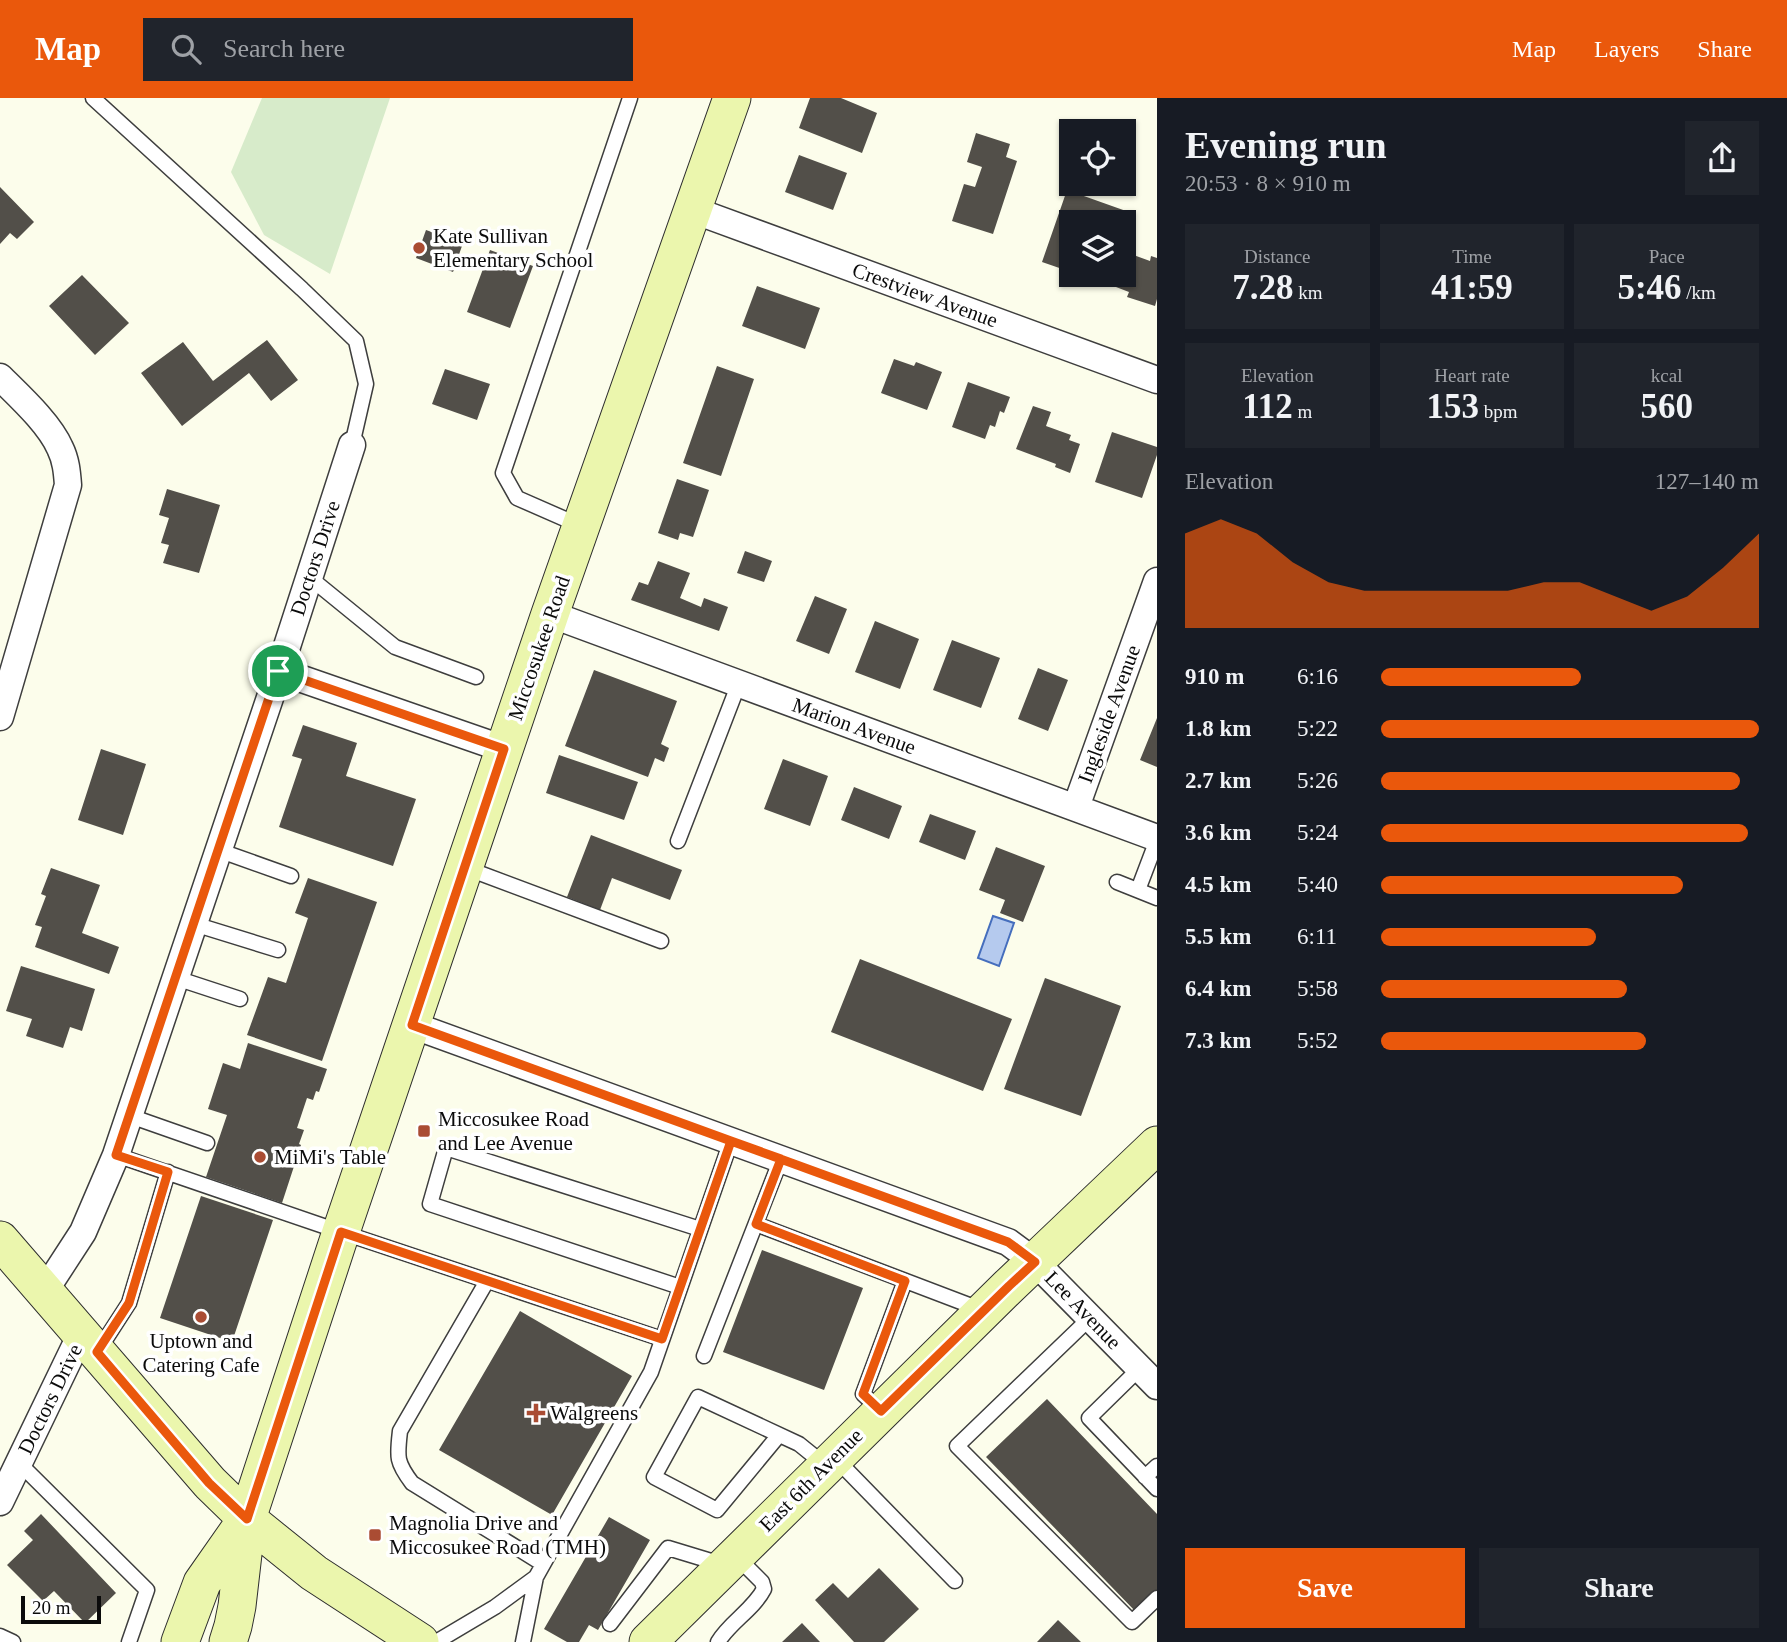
<!DOCTYPE html>
<meta charset="utf-8">
<style>
:root{--surface:#171b24;--page:#20242c;--text:#f1f3f6;--muted:#9ea1a6;--accent:#ea580c}
body{margin:0;font-family:Georgia,serif;background:var(--page);color:var(--text);height:100vh;display:flex;flex-direction:column;font-size:26px;white-space:nowrap}
*{box-sizing:border-box;margin:0}
p{font-size:23px;color:var(--muted)}
.icon{flex:none;width:38px;height:38px;fill:none;stroke:currentColor;stroke-width:2;stroke-linecap:round;stroke-linejoin:round}
.map{position:relative;flex:1;overflow:hidden}
.drawer{display:flex;flex-direction:column;background:var(--surface);width:630px}
.drawer>*{flex:none}
.buttons{position:absolute;left:1059px;top:21px;display:grid;gap:14px}
.buttons a{display:grid;place-items:center;width:77px;height:77px;border-radius:0px;background:var(--surface);box-shadow:0 2px 5px #0004;font-size:35px}
.scale{position:absolute;left:21px;bottom:18px;width:80px;box-sizing:border-box;padding-left:7px;border:4px solid #0b0b0b;border-top:0;font-size:19px;line-height:24px;white-space:nowrap;color:#0b0b0b;-webkit-text-stroke:5px #fff;paint-order:stroke}
.pin{position:absolute;display:grid;place-items:center;width:60px;height:60px;color:#fff;margin:-30px;border:4px solid #fff;border-radius:50%;box-shadow:0 2px 7px #0007}
.round{display:grid;place-items:center;flex:none;width:74px;height:74px;border-radius:0px;background:var(--page)}
.head{display:flex;align-items:center;justify-content:space-between;height:119px;padding:0 28px}
h1{font-size:38px;font-weight:800;line-height:52px}
.stats{display:grid;grid-template-columns:repeat(3,1fr);gap:10px;height:119px;padding:7px 28px}
.stats div{display:grid;align-content:center;border-radius:0px;background:var(--page);text-align:center}
.stats b{font-size:35px;font-weight:800}
.stats small{font-size:19px;font-weight:400}
.stats p{font-size:19px}
.chart{height:196px;padding:14px 28px}
.chart p{display:flex;justify-content:space-between}
.chart svg{width:100%;height:126px;margin-top:7px;fill:var(--accent);opacity:.7}
.cta{display:flex;gap:14px;margin-top:auto;padding:14px 28px}
.cta a{flex:1;height:80px;border-radius:0px;background:var(--accent);color:#fff;font-size:28px;font-weight:800;line-height:80px;text-align:center}
.cta a+a{background:var(--page);color:var(--text)}
ul{padding:0 28px;list-style:none;font-size:23px}
li{display:grid;grid-template-columns:112px 84px 1fr;align-items:center;height:52px}
li i{height:18px;border-radius:9px;background:var(--accent)}
header{display:flex;align-items:center;gap:42px;box-sizing:border-box;height:98px;padding:0 35px;background:var(--accent);color:#fff}
header strong{font-size:33px}
nav{display:flex;gap:38px;margin-inline-start:auto;font-size:24px}
.search{width:490px;height:63px;background:var(--page);display:flex;align-items:center;gap:18px;box-sizing:border-box;padding:0 24px;border-radius:0px;color:var(--muted);font-size:26px}
main{display:flex;flex:1;min-height:0}
.map>svg:first-child{display:block}
.pitch{fill:#d7ebca}
.water{fill:#b5caee;stroke:#456ebd;stroke-width:2}
.building{fill:#524f49}
.lines{fill:none;stroke-linecap:round;stroke-linejoin:round}
.lane-casing{stroke:#3e3e3e;stroke-width:17}
.street-casing{stroke:#3e3e3e;stroke-width:29}
.secondary-casing{stroke:#2d2d2d;stroke-width:39}
.lane{stroke:#fff;stroke-width:14}
.street{stroke:#fff;stroke-width:26}
.secondary{stroke:#ebf6ad;stroke-width:37}
.route-casing{stroke:#fff;stroke-width:14}
.route{stroke:#ea580c;stroke-width:9}
.poi-dot{fill:#aa4c33;stroke:#fff;stroke-width:2.5}
.labels{text-anchor:middle;stroke-width:7;stroke-linejoin:round;paint-order:stroke}
.poi-label{font-size:21px;fill:#0b0b0b;stroke:#fff;text-anchor:start}
.street-label{font-size:21px;fill:#0b0b0b;stroke:#fff}
</style>
<header>
<strong>Map</strong>
<div class="search"><svg class="icon" aria-label="search" viewBox="0 0 24 24"><circle cx="10" cy="10" r="6"/><path d="M15 15l6 6"/></svg>Search here</div>
<nav><a>Map</a><a>Layers</a><a>Share</a></nav>
</header>
<main>
<div class="map">
<svg width="1157" height="1544" viewBox="0 0 1157 1544">
<rect width="100%" height="100%" fill="#fcfdeb"/>
<path class="pitch" d="M262,0H390L330,176L264,137L231,74Z"/>
<path class="water" d="M993,818L1014,825L999,868L978,860Z"/>
<path class="building" d="M810,0H841L877,15L862,55L799,30Z
M976,35L1010,46L1006,59L1017,63L993,136L952,123L964,86L975,89L982,69L967,64Z
M799,57L847,75L833,112L785,94Z
M0,89L34,124L17,141L10,135L0,146Z
M1067,92L1126,113L1122,124H1071V174L1042,164Z
M426,132L463,145L453,174L416,160Z
M490,152L533,168L510,230L467,214Z
M1128,155L1150,163L1151,158L1157,160V201L1155,208L1127,199L1129,194L1116,189L1120,177H1124V168Z
M82,177L129,225L95,257L49,208Z
M757,188L820,210L805,251L742,228Z
M267,242L298,282L271,303L249,275L182,328L141,275L183,244L213,283Z
M894,261L914,268L916,264L942,274L927,312L881,295Z
M717,268L754,281L721,378L683,365Z
M445,271L490,286L477,322L432,306Z
M968,284L1010,299L1004,315L1000,313L995,329L990,327L985,341L952,329Z
M1033,308L1051,314L1046,328L1071,337L1069,342L1080,346L1070,375L1055,369L1056,366L1016,351Z
M1112,334L1157,349V357L1142,400L1095,384Z
M677,381L709,392L693,439L680,435L678,442L658,435Z
M167,391L220,407L199,475L163,465L169,447L161,445L169,420L159,417Z
M745,453L772,463L764,484L737,475Z
M658,463L690,475L680,500L701,509L704,500L728,509L719,533L631,502L639,484L648,487Z
M815,498L847,511L829,556L796,543Z
M875,523L919,541L900,591L855,574Z
M952,542L1000,560L981,610L933,592Z
M1038,570L1068,582L1048,633L1018,621Z
M594,572L677,603L661,646L669,650L664,664L655,660L648,679L565,648Z
M1157,620V669L1140,662Z
M303,627L357,645L346,678L416,701L393,768L279,729L302,661L292,658Z
M101,651L146,666L123,737L78,722Z
M559,657L638,684L624,722L546,695Z
M783,661L828,678L810,728L764,711Z
M854,689L902,708L889,741L841,722Z
M930,716L976,733L965,762L919,744Z
M591,737L682,772L670,802L612,780L600,812L567,799Z
M996,749L1045,768L1023,824L1000,815L1005,802L979,792Z
M51,770L100,787L82,835L119,849L109,876L35,849L42,829L35,827L46,798L41,796Z
M308,780L377,804L322,963L247,937L268,879L286,885L308,820L295,815Z
M860,861L1012,921L983,993L831,934Z
M21,868L95,891L82,933L70,929L63,950L26,938L32,921L6,913Z
M1045,880L1121,908L1081,1018L1004,991Z
M248,945L327,971L319,994L316,993L313,1002L307,1000L297,1030L304,1032L299,1046L301,1047L282,1105L206,1079L227,1017L208,1011L223,965L240,971Z
M201,1098L273,1122L232,1244L160,1220Z
M762,1152L863,1190L824,1292L723,1254Z
M520,1213L632,1278L552,1417L439,1352Z
M1047,1301L1157,1416V1493L1136,1514L986,1359Z
M41,1416L116,1495L85,1525L54,1493L43,1503L7,1467L33,1442L24,1433Z
M609,1419L650,1442L598,1532L589,1527L579,1544H567L544,1531Z
M879,1470L919,1511L884,1544H854L815,1502L833,1485L848,1500Z
M1058,1522L1081,1544H1037Z
M802,1525L820,1544H782Z"/>
<g class="lines">
<g class="lane-casing">
<path id="lane" d="M93,0L302,191L356,243L366,286L352,347
M581,428L517,400L503,375L630,0
M309,479L395,549L476,579
M678,743L739,585
M218,752L291,778
M466,770L661,843
M1117,784L1157,800
M1138,792L1157,742
M194,826L278,852
M176,880L240,901
M130,1018L207,1045
M116,1057L341,1134L662,1241
M756,1126L982,1212
M487,1183L400,1333C397,1359 396,1364 412,1385L543,1466
M680,1189L430,1106L446,1050L700,1131
M1090,1220L957,1348L1132,1524L1157,1500
M98,1253L129,1205L168,1074
M704,1258L781,1061
M1140,1270L1089,1320L1157,1391
M880,1312L863,1296L905,1183
M779,1337L717,1412L654,1379L698,1299L799,1346L825,1367
M836,1361L955,1483
M19,1365L147,1492L129,1544
M1145,1379L1157,1368
M610,1526L668,1450L724,1467
M0,1538L13,1544
M436,1544L495,1509L536,1479
M523,1544L536,1479L651,1274L731,1043
M718,1544C730,1524 753,1512 764,1491L762,1484L736,1458"/>
</g>
<g class="street-casing">
<path id="street" d="M693,112L1157,282
M0,279C19,298 49,325 60,350C66,362 67,374 68,387L0,619
M550,516L1157,740
M279,573L504,651
M1076,709L1157,483
M412,927L1008,1144L1035,1164L1157,1288
M44,1194L83,1134L116,1057L279,573L352,347
M0,1404L81,1236"/>
</g>
<g class="secondary-casing">
<path id="secondary" d="M0,1142L210,1385L247,1421L314,1475L420,1544
M180,1544L202,1485L244,1425
M228,1544L233,1528L237,1508L247,1421L341,1134L550,516L732,0
M648,1544L1009,1188L1157,1047"/>
</g>
<use href="#lane" class="lane"/>
<use href="#street" class="street"/>
<use href="#secondary" class="secondary"/>
</g>
<g class="lines">
<g class="route-casing">
<path id="route" d="M278,573L116,1057L168,1074L129,1205L97,1254L209,1385L247,1421L341,1134L662,1241L731,1043L781,1061L756,1126L905,1183L863,1296L881,1313L1009,1188L1035,1164L1008,1144L731,1043L412,927L504,651L278,573"/>
</g>
<use href="#route" class="route"/>
</g>
<g class="poi-dot">
<circle cx="419" cy="150" r="7"/>
<rect x="417" y="1026" width="14" height="14" rx="3.5"/>
<circle cx="260" cy="1059" r="7"/>
<circle cx="201" cy="1219" r="7"/>
<path d="M532.5 1304.5h7v7h7v7h-7v7h-7v-7h-7v-7h7z"/>
<rect x="368" y="1430" width="14" height="14" rx="3.5"/>
</g>
<g class="labels">
<g class="poi-label">
<text x="433" y="145">Kate Sullivan<tspan x="433" dy="24">Elementary School</tspan></text>
<text x="438" y="1028">Miccosukee Road<tspan x="438" dy="24">and Lee Avenue</tspan></text>
<text x="274" y="1066">MiMi's Table</text>
<text x="201" y="1250" text-anchor="middle">Uptown and<tspan x="201" dy="24">Catering Cafe</tspan></text>
<text x="550" y="1322">Walgreens</text>
<text x="389" y="1432">Magnolia Drive and<tspan x="389" dy="24">Miccosukee Road (TMH)</tspan></text>
</g>
<g class="street-label">
<text transform="translate(925 197) rotate(20)" y="7">Crestview Avenue</text>
<text transform="translate(315 460) rotate(-72)" y="7">Doctors Drive</text>
<text transform="translate(539 550) rotate(-71)" y="7">Miccosukee Road</text>
<text transform="translate(1109 616) rotate(-70)" y="7">Ingleside Avenue</text>
<text transform="translate(854 628) rotate(20)" y="7">Marion Avenue</text>
<text transform="translate(1083 1212) rotate(46)" y="7">Lee Avenue</text>
<text transform="translate(50 1301) rotate(-64)" y="7">Doctors Drive</text>
<text transform="translate(811 1382) rotate(-45)" y="7">East 6th Avenue</text>
</g>
</g>
</svg>
<div class="buttons">
<a><svg class="icon" aria-label="locate" viewBox="0 0 24 24"><circle cx="12" cy="12" r="6"/><path d="M12 2v4M12 18v4M2 12h4M18 12h4"/></svg></a>
<a><svg class="icon" aria-label="layers" viewBox="0 0 24 24"><path d="M12 4l9 5-9 5-9-5zM3 14l9 5 9-5"/></svg></a>
</div>
<div class="scale">20 m</div>
<div class="pin" style="left:278px;top:573px;background:#1e9e55"><svg class="icon" aria-label="arrive" viewBox="0 0 24 24"><path d="M6 21V4h12l-3 4 3 4H6"/></svg></div>
</div>
<section class="drawer">
<div class="head"><div><h1>Evening run</h1><p>20:53 · 8 × 910 m</p></div><a class="round"><svg class="icon" aria-label="share" viewBox="0 0 24 24"><path d="M12 15V3M7 8l5-5 5 5M5 13v7h14v-7"/></svg></a></div>
<div class="stats">
<div><p>Distance</p><b>7.28<small> km</small></b></div>
<div><p>Time</p><b>41:59</b></div>
<div><p>Pace</p><b>5:46<small> /km</small></b></div>
</div>
<div class="stats">
<div><p>Elevation</p><b>112<small> m</small></b></div>
<div><p>Heart rate</p><b>153<small> bpm</small></b></div>
<div><p>kcal</p><b>560</b></div>
</div>
<div class="chart"><p><span>Elevation</span>127–140 m</p>
<svg viewBox="0 0 160 44" preserveAspectRatio="none"><path d="M0 44V11L10 6L20 11L30 21L40 28L50 31L60 31L70 31L80 31L90 31L100 28L110 28L120 33L130 38L140 33L150 23L160 11V44z"/></svg>
</div>
<ul>
<li><b>910 m</b>6:16<i style="width:53%"></i></li>
<li><b>1.8 km</b>5:22<i style="width:100%"></i></li>
<li><b>2.7 km</b>5:26<i style="width:95%"></i></li>
<li><b>3.6 km</b>5:24<i style="width:97%"></i></li>
<li><b>4.5 km</b>5:40<i style="width:80%"></i></li>
<li><b>5.5 km</b>6:11<i style="width:57%"></i></li>
<li><b>6.4 km</b>5:58<i style="width:65%"></i></li>
<li><b>7.3 km</b>5:52<i style="width:70%"></i></li>
</ul>
<div class="cta"><a>Save</a><a>Share</a></div>
</section>
</main>
